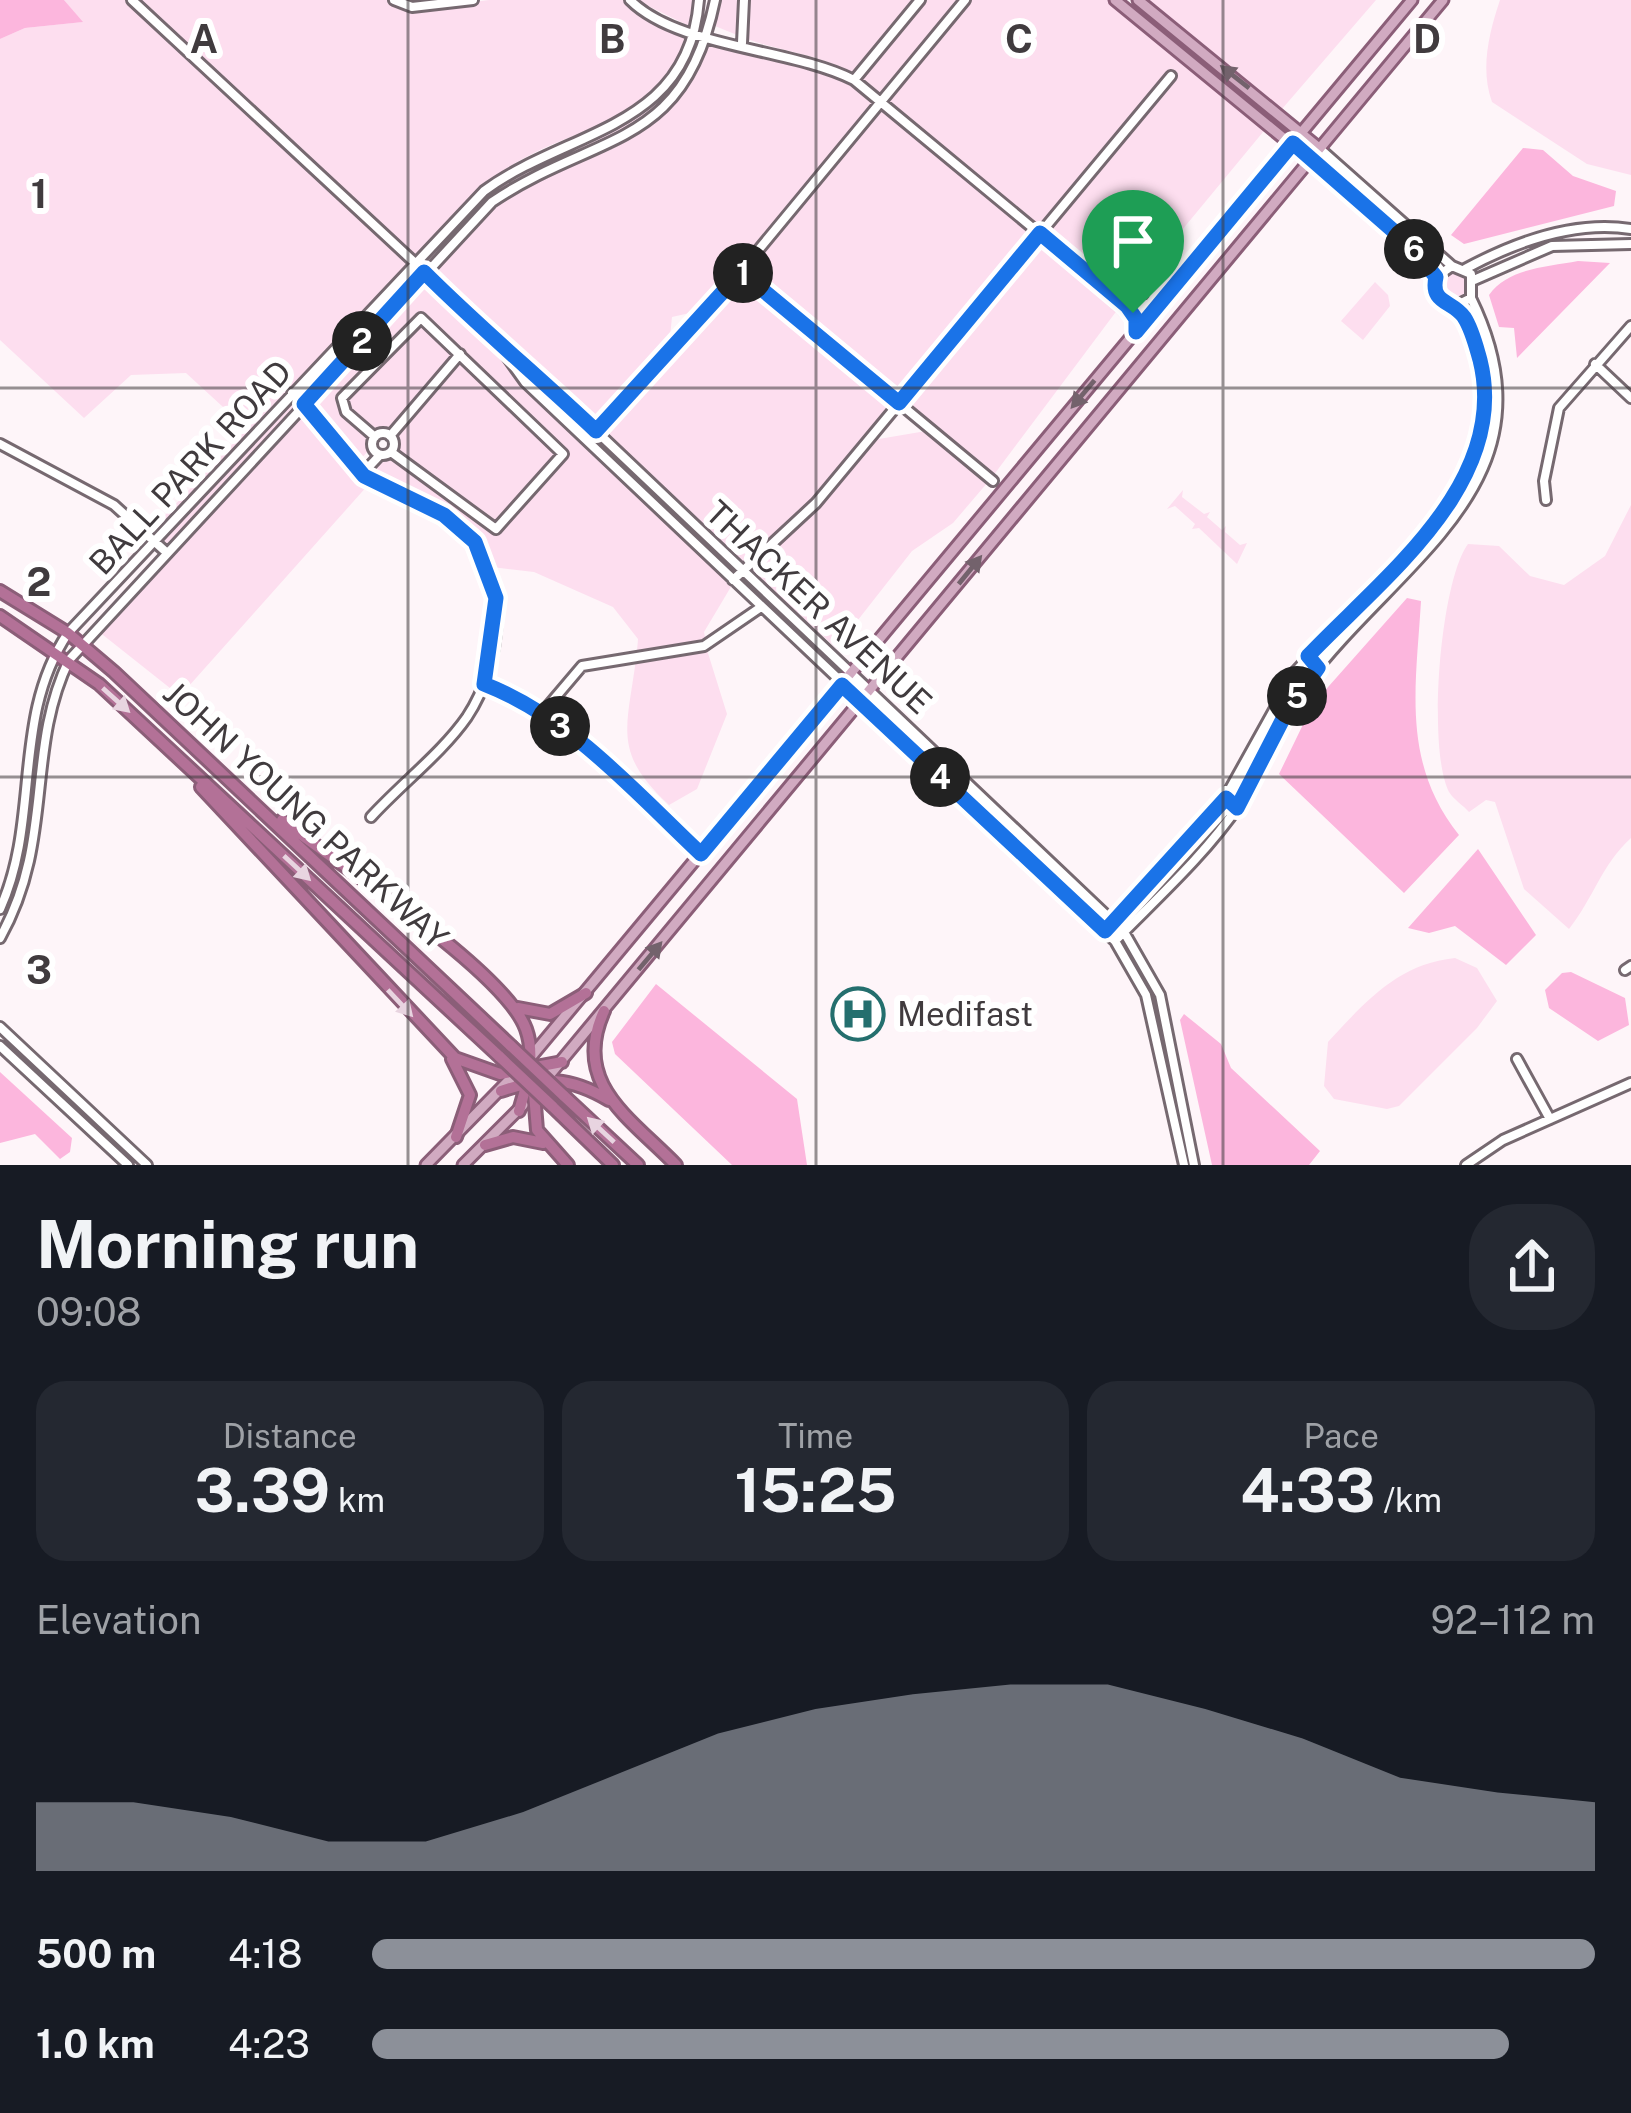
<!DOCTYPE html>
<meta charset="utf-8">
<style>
:root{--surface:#171b24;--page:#242831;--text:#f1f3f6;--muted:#9ea1a6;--accent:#8c9099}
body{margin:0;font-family:"Public Sans",sans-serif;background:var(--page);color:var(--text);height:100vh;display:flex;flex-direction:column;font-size:45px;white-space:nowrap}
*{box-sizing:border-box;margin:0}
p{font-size:39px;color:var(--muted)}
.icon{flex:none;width:66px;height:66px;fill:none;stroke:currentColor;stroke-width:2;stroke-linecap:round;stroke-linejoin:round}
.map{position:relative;height:1165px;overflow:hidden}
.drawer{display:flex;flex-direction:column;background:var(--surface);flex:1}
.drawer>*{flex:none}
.pin{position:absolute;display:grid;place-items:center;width:102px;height:102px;color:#fff;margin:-123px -51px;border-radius:50% 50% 50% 0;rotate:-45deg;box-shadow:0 0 12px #0007}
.pin .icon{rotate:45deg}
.km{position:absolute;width:60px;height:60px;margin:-30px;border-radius:50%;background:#222;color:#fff;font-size:33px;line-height:60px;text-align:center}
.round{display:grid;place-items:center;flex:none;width:126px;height:126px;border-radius:48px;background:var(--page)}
.headline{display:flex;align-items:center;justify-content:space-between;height:204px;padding:0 36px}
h1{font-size:66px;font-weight:700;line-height:90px}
.metrics{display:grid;grid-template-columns:repeat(3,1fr);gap:18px;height:204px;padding:12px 36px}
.metrics div{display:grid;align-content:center;border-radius:30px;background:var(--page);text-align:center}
.metrics b{font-size:60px;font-weight:700}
.metrics small{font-size:33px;font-weight:400}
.metrics p{font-size:33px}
.chart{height:336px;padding:24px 36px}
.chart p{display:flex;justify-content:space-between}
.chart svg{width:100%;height:216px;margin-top:12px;fill:var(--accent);opacity:.7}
ul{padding:0 36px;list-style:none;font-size:39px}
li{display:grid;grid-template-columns:192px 144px 1fr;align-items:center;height:90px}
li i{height:30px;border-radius:15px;background:var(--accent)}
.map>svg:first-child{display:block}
.green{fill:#fddeef}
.water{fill:#fcb6dd}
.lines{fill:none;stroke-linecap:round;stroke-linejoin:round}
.minor-casing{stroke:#766970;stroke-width:14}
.major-casing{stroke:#8b5e78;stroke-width:15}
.highway-casing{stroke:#8b5e78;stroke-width:16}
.minor{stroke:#fff;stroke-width:8}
.major{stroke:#d1aac1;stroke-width:9}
.highway{stroke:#b37197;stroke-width:10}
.highway-bridge-casing{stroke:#8b5e78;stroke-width:16;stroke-linecap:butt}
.highway-bridge{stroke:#b37197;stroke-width:10}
.oneway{fill:#73626c}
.oneway2{fill:#e8d4e0}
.route-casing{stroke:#fff;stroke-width:24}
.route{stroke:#1a73e8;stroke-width:15}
.grid{fill:none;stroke:#403b3e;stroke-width:3;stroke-opacity:0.55}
.labels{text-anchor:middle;stroke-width:12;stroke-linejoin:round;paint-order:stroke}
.street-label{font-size:33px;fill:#403b3e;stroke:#fff}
.poi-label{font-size:33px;fill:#403b3e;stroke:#fff;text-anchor:start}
.grid-label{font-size:39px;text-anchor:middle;font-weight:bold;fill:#403b3e;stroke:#fff;stroke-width:12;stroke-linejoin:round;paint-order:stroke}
</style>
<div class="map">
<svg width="1631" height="1165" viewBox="0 0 1631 1165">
<rect width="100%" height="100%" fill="#fef5f9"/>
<path class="green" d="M64,0H127L409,261L154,535L150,531L247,429L186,373L131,375L84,418L0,340V39L25,28L82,22Z
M138,0H387L413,10L489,0H625L639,14L689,34C653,131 583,120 509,167C473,190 444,225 415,256Z
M636,0H695L691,27Z
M719,0H739L737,35L715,26Z
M747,0H914L852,74C821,54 780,52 745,38Z
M925,0H959L881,95L859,79Z
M970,0H1109L1268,126L1125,299L1046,233L1176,76L1169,71L1039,228L887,101Z
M1121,0L1277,115L1273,121Z
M1144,0H1376L1282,109Z
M1500,0H1631V175L1587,164L1492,102C1480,69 1489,33 1500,0Z
M713,33L781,61L833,71L876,101L703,310L672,317L669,346L595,426L431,272C464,237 493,202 534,178C553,168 575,164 595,156C657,133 688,92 713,33Z
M703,34C680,90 648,128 590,149C570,157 547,161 529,172C488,196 456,230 425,266L421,262C451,231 480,193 517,172C596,126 660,134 697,35Z
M882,107L1035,233L898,397L746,271Z
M1041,239L1121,305L993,476L905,403Z
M1440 286a14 14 0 1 1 28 0a14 14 0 1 1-28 0Z
M409,274L414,278L303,399L297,393Z
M426,277L818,641L738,575L704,632L706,642L637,651L638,639L613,607L534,572L492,567L478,540L451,515L369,475L380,458L390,456L496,533L566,461L563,445L419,315L339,395L342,413L368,435L369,450L357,463L310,404Z
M741,277L893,403L813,500L744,563L601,431Z
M1375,282L1388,295L1390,306L1363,340L1341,321Z
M420,323L454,354L391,429L373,430L349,409L346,400Z
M460,360L559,454L495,525L396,451V435Z
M292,399L298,404L166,546L160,541Z
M305,410L369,484L180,696L98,631Z
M926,431L988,482L953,523L912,551L836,648L750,569L819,506L873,440Z
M1183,490L1182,497L1204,514L1210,512L1207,517L1222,530L1226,526L1225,532L1240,545L1247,543L1237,564L1199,528L1192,529L1195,524L1175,506L1167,509Z
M1631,505V838C1602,864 1593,899 1569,929L1524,889L1495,802L1486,800L1469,812C1464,806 1453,799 1449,792C1427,749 1440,582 1468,544L1499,546L1530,576L1564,585L1605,556Z
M707,650L727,714L697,789L669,805C612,752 627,729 636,659Z
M1455,958L1477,968L1497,1001L1477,1028L1399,1106L1387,1109L1334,1099L1324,1086L1328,1042C1366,1001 1398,964 1455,958Z"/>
<path class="water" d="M0,0H64L83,22L25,28L0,39Z
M1523,148L1543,150L1573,176L1616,191L1614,206L1464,244L1451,235Z
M1578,261L1610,263L1517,358L1514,328L1499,327L1489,295C1508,268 1547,267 1578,261Z
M1407,598L1421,601C1416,687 1401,762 1459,835L1404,893L1279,774L1313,704Z
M1478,849L1536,935L1506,965L1455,926L1429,933L1408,928Z
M1571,972L1625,998L1629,1025L1598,1041L1549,1008L1545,990L1562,973Z
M656,984L797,1099L807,1165H732L615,1054L612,1042Z
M1184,1014L1221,1044L1231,1068L1320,1151L1309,1165H1212L1180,1020Z
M0,1072L72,1138L70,1152L60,1159L35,1134L0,1143Z"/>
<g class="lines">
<g class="minor-casing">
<path id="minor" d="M132,0L414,262L505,354L525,382L1115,941L1146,995L1184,1165
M394,0L412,7L473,0
M630,0C678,48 791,48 854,80L1127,306
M742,43L744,0
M854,80L920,0
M1319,148L1452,266
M1310,160L1413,248L1436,277
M1465,269C1515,242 1574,220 1631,229
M741,272L993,481
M1436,277L1452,266L1471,274V298L1453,307
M1474,280L1552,246L1631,244
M1136,331L1127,306L1156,303
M508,356L535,373L1124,932L1160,995L1194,1165
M1595,364L1631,398
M292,393C319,419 338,452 365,476C393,501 434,503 462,528C513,574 502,664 467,717C442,753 401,784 371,817
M595,432L708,311L965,0
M372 444a11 11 0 1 1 22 0a11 11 0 1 1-22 0Z
M390,436L460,354
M375,437L346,412L342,398L421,318L563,454L496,529L391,452
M0,444L114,505L166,552
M362,474L380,455
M1546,500L1544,481L1559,408L1631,326
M733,580L816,503L1171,76
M484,684L543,712L701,854
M543,712L582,666L704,646L761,607
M0,909C41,819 11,718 68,633L484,191C568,129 689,130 699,0
M1105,931L1225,798L1295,672L1437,518L1463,481L1482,426V368L1466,320L1435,292L1436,277
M0,938C55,840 25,751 69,660L492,202C597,131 684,151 715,0
M1115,941C1157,898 1205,855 1239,805C1265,767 1277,722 1305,684C1400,557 1561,482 1471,298
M1625,970L1631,966
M0,1027L147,1165
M0,1046L128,1165
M1517,1059L1550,1119
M1466,1165L1503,1140L1631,1083"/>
</g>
<g class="major-casing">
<path id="major" d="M1115,0L1310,160
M1138,0L1319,148
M530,1058L1412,0
M542,1084L1443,0
M426,1165L519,1070
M463,1165L523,1105"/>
</g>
<g class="highway-casing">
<path id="highway" d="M0,591L68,633L114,672L511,1046
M0,616L99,684L500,1057
M201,787L455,1058L500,1074L562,1062
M282,820C336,863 505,971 526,1029C536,1057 527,1084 519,1111
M518,1008L550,1014L586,993
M604,1011C571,1083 629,1117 676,1165
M452,1059L470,1095L456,1137
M533,1081L537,1130L568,1165
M501,1091C544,1076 570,1077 609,1100
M563,1095L638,1165
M552,1106L613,1165
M485,1145L513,1137L543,1143"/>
</g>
<use href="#minor" class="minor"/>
<use href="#major" class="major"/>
<use href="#highway" class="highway"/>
<g class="highway-bridge-casing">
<path id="highway-bridge" d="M511,1046L563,1095
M500,1057L552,1106"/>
</g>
<use href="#highway-bridge" class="highway-bridge"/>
</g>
<defs><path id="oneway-solid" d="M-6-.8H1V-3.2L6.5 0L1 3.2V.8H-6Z" transform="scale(3)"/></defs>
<g class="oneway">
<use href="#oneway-solid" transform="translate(1235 77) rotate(-142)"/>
<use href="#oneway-solid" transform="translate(1083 394) rotate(130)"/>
<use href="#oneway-solid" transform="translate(970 570) rotate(-51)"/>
<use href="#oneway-solid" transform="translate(650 956) rotate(-50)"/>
</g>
<g class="oneway2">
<use href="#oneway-solid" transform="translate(116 700) rotate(42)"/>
<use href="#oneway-solid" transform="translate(297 868) rotate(43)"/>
<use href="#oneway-solid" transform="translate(400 1003) rotate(47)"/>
<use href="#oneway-solid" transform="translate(601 1130) rotate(-137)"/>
</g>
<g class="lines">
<g class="route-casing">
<path id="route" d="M1293,143L1413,248L1436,277C1430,304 1452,300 1464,317C1472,329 1476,346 1480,360C1511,483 1382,578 1308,656L1318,668L1286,713L1237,808L1226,798L1105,931L842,685L701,854C634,791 571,718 484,684L496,598L475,542L444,515L364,476L304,404L424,272C480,328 539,377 596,431L741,272L899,403L1040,233L1127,306L1136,319V332Z"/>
</g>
<use href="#route" class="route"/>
</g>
<path class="grid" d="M408,0V1165M816,0V1165M1223,0V1165M0,388H1631M0,777H1631"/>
<defs>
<g id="hospital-ring" transform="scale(2.7)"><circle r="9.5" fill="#fff" stroke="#246f6e" stroke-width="1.5"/><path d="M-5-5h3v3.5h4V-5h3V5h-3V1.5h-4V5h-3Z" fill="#246f6e"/></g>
</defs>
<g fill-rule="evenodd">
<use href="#hospital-ring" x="858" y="1014"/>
</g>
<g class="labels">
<g class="street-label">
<text transform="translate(190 467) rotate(-47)" y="12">BALL PARK ROAD</text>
<text transform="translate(819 607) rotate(43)" y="12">THACKER AVENUE</text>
<text transform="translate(306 815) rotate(43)" y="12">JOHN YOUNG PARKWAY</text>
</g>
<g class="poi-label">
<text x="897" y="1026">Medifast</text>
</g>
</g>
<g class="grid-label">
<text x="204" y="53">A</text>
<text x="612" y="53">B</text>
<text x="1019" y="53">C</text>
<text x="1427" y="53">D</text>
<text x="39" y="208">1</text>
<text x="39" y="596">2</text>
<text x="39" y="984">3</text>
</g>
</svg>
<div class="pin" style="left:1133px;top:313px;background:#1e9e55"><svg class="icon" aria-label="arrive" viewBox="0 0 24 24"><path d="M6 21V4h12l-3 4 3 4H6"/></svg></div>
<b class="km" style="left:743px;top:273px">1</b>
<b class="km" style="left:362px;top:341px">2</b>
<b class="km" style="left:560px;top:726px">3</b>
<b class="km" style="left:940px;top:777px">4</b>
<b class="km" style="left:1297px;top:696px">5</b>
<b class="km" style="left:1414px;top:249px">6</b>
</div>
<section class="drawer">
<div class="headline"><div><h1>Morning run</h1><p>09:08</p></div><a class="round"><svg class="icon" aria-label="share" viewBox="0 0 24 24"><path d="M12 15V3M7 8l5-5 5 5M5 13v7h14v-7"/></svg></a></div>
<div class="metrics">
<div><p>Distance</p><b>3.39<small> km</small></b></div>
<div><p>Time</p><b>15:25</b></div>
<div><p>Pace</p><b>4:33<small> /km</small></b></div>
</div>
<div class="chart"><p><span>Elevation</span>92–112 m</p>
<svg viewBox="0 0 160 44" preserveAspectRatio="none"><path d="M0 44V30L10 30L20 33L30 38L40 38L50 32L60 24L70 16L80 11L90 8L100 6L110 6L120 11L130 17L140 25L150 28L160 30V44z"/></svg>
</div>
<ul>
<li><b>500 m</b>4:18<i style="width:100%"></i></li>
<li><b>1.0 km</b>4:23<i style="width:93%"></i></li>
</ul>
</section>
